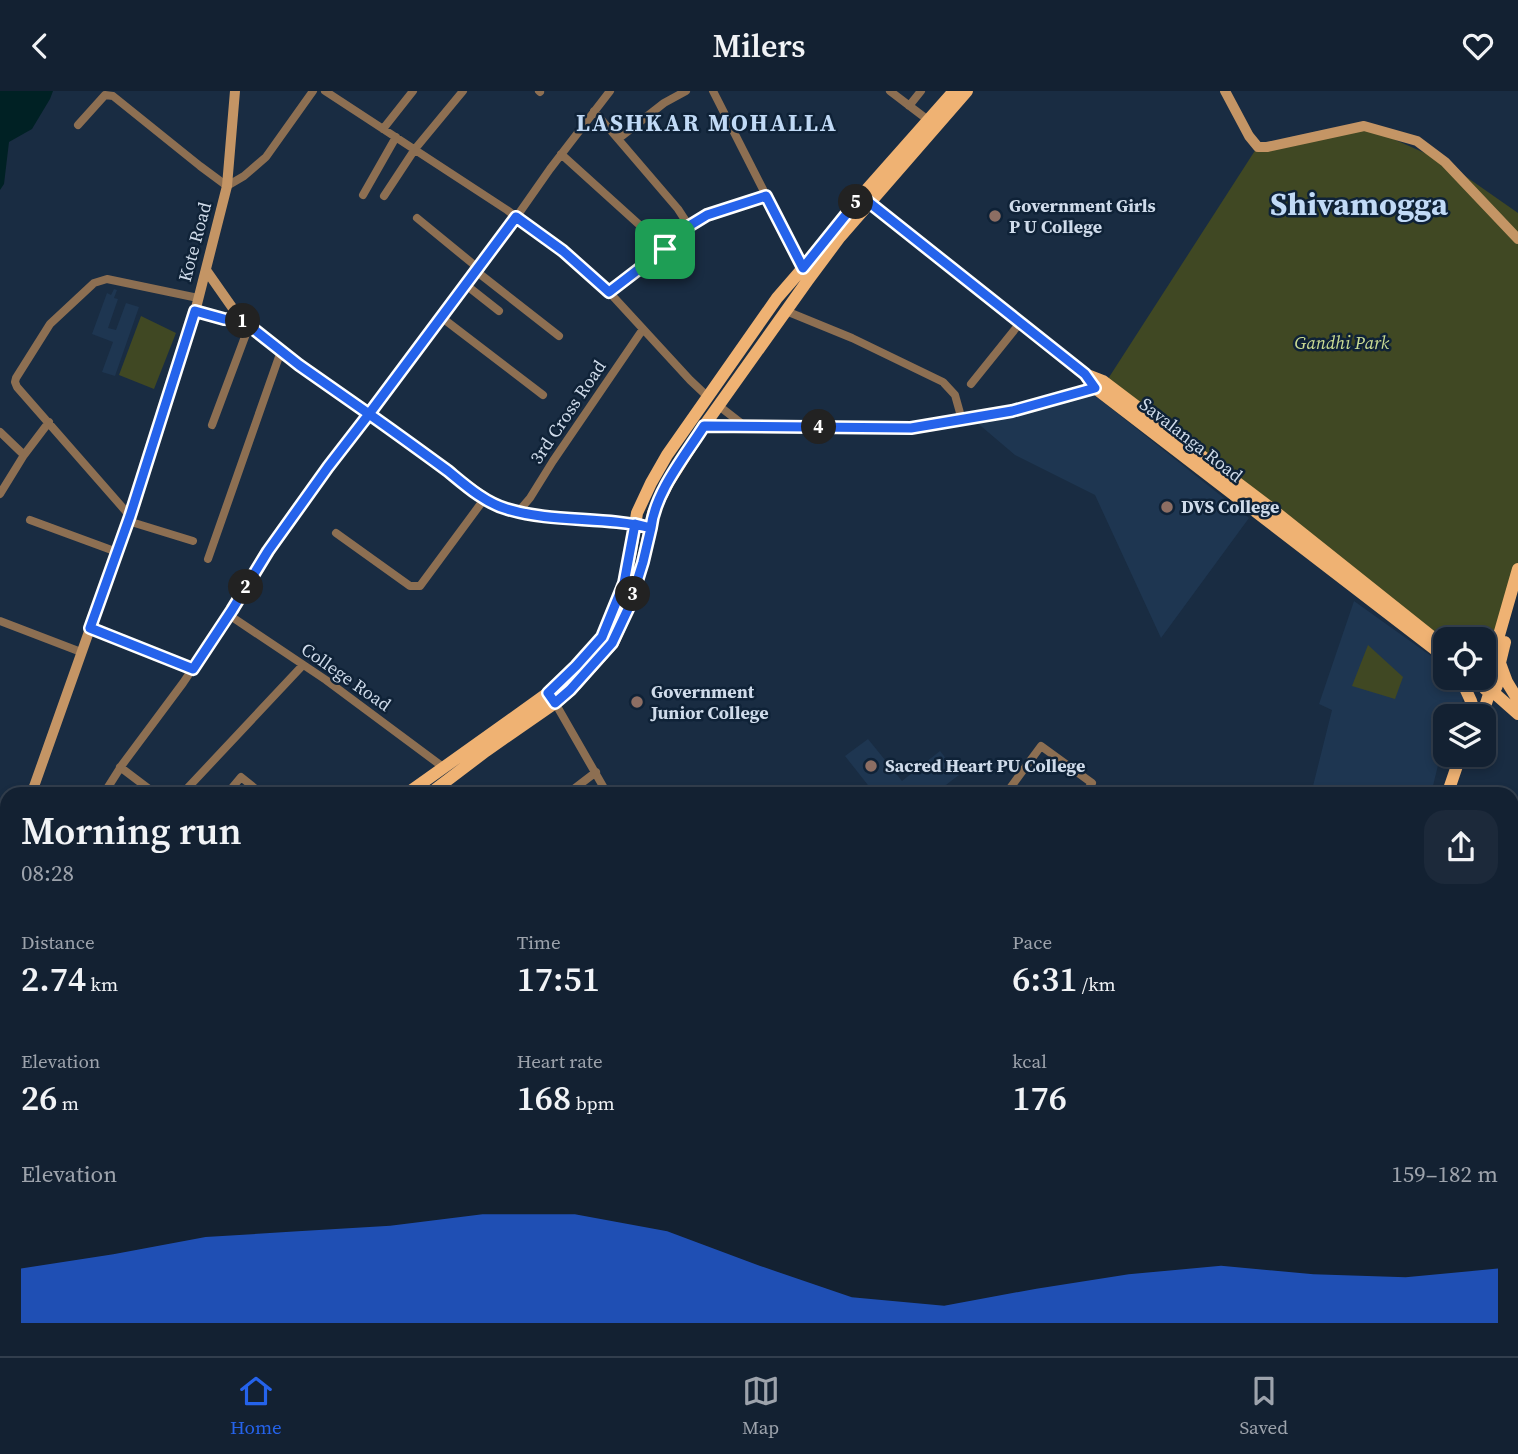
<!DOCTYPE html>
<meta charset="utf-8">
<style>
:root{--surface:#132132;--page:#1c293a;--text:#f1f3f6;--muted:#9da3ac;--line:#323e4d;--accent:#2563eb}
body{margin:0;font-family:"Source Serif 4",serif;background:var(--page);color:var(--text);height:100vh;display:flex;flex-direction:column;font-size:26px;white-space:nowrap}
*{box-sizing:border-box;margin:0}
p{font-size:23px;color:var(--muted)}
.icon{flex:none;width:38px;height:38px;fill:none;stroke:currentColor;stroke-width:2;stroke-linecap:round;stroke-linejoin:round}
.map{position:relative;flex:1;overflow:hidden}
.drawer{position:absolute;left:0px;top:696px;width:1519px;height:569px;display:flex;flex-direction:column;background:var(--surface);border-radius:21px 21px 0 0;box-shadow:0 4px 10px #0003,0 0 0 2px var(--line)}
.drawer>*{flex:none}
.buttons{position:absolute;left:1433px;top:536px;display:grid;gap:14px}
.buttons a{display:grid;place-items:center;width:63px;height:63px;border-radius:14px;background:var(--surface);box-shadow:0 4px 10px #0003,0 0 0 2px var(--line);font-size:35px}
.pin{position:absolute;display:grid;place-items:center;width:60px;height:60px;color:#fff;margin:-30px;border-radius:14px;box-shadow:0 4px 10px #0006}
.km{position:absolute;width:35px;height:35px;margin:-18px;border-radius:50%;background:#222;color:#fff;font-size:19px;line-height:35px;text-align:center}
.round{display:grid;place-items:center;flex:none;width:74px;height:74px;border-radius:21px;background:var(--page)}
.headline{display:flex;align-items:center;justify-content:space-between;height:119px;padding:0 21px}
h1{font-size:38px;font-weight:600;line-height:52px}
.stats{display:grid;grid-template-columns:repeat(3,1fr);gap:10px;height:119px;padding:7px 21px}
.stats div{display:grid;align-content:center}
.stats b{font-size:35px;font-weight:600}
.stats small{font-size:19px;font-weight:400}
.stats p{font-size:19px}
.chart{height:196px;padding:14px 21px}
.chart p{display:flex;justify-content:space-between}
.chart svg{width:100%;height:126px;margin-top:7px;fill:var(--accent);opacity:.7}
header{display:flex;justify-content:space-between;align-items:center;height:91px;padding:0 21px;background:var(--surface);font-size:32px;font-weight:600}
.dock{display:flex;justify-content:space-around;align-items:center;height:98px;border-top:2px solid var(--line);background:var(--surface);font-size:19px;color:var(--muted)}
.dock a{display:grid;justify-items:center;gap:4px}
.dock .active{color:var(--accent)}
.map>svg:first-child{display:block}
.built{fill:#1e3651}
.green{fill:#404823}
.water{fill:#002124}
.lines{fill:none;stroke-linecap:round;stroke-linejoin:round}
.street{stroke:#8d6f52;stroke-width:8}
.secondary{stroke:#c49565;stroke-width:10}
.primary{stroke:#efb273;stroke-width:12}
.rail{stroke:#7a899b;stroke-width:2.5;stroke-dasharray:10 5;stroke-linecap:butt}
.route-casing{stroke:#fff;stroke-width:14}
.route{stroke:#2563eb;stroke-width:9}
.education-dot{fill:#8d6e63;stroke:#0f2237;stroke-width:2.5}
.labels{text-anchor:middle;stroke-width:5;stroke-linejoin:round;paint-order:stroke}
.poi-label{font-size:18px;font-weight:bold;fill:#cfdbea;stroke:#0f2237;text-anchor:start}
.street-label{font-size:18px;fill:#cfdbea;stroke:#0f2237}
.park-label{font-size:18px;font-style:italic;fill:#cbdc94;stroke:#0f2237}
.district-label{font-size:24px;font-weight:bold;letter-spacing:2px;fill:#c1daf6;stroke:#0f2237}
.town-label{font-size:32px;font-weight:bold;fill:#c1daf6;stroke:#0f2237}
</style>
<header><svg class="icon" aria-label="back" viewBox="0 0 24 24"><path d="M15 5l-7 7 7 7"/></svg>Milers<svg class="icon" aria-label="heart" viewBox="0 0 24 24"><path d="M12 20l-8-8c-3-5 5-10 8-4 3-6 11-1 8 4z"/></svg></header>
<div class="map">
<svg width="1518" height="1265" viewBox="0 0 1518 1265">
<rect width="100%" height="100%" fill="#192c42"/>
<path class="built" d="M114,198L117,199L114,207L118,208L108,237L116,239L126,212L139,216L115,285L102,281L113,251L92,243L107,202L111,204Z
M1088,299L1249,427L1161,547L1095,404L1015,364L975,330Z
M1354,510L1445,575L1446,586H1456L1465,599L1459,625H1446V663L1441,662L1431,703L1329,704L1312,699L1332,619L1319,613Z
M868,648L902,690L940,660L959,684L934,703H875L845,665Z"/>
<path class="green" d="M1364,35L1445,71L1518,122V475L1484,579V548H1446L1445,557L1106,291L1256,58Z
M141,225L176,242L154,298L119,284Z
M1368,554L1403,586L1395,608L1352,595Z"/>
<path class="water" d="M0,0H53L50,8L32,38L9,51L4,93L0,99Z"/>
<g class="lines">
<path class="street" d="M325,0L507,119L563,160L609,201L690,289L708,306
M539,0L540,1
M713,0L803,177
M890,0L928,29
M909,15L921,0
M594,20L678,118L689,135
M78,34L105,4L113,5L200,75L227,95L244,85L266,66L313,0
M383,38L413,0
M618,48L664,12L686,0
M561,63L665,157
M363,104L396,46
M384,105L415,58L463,0
M417,127L478,177
M476,180L559,245
M466,194L499,220
M609,201L665,157L689,135L707,124L766,105
M786,220L852,247L943,291L955,304L962,329
M441,226L543,304
M971,293L1020,232
M719,315L746,336L911,337L962,329L1012,320L1096,296
M212,334L249,235
M704,335L746,336
M0,341L24,364
M0,403L24,364L49,331
M518,421L530,407L553,370L643,238
M130,425L17,296L15,291L16,287L50,233L94,192L107,188L198,207
M30,429L117,461
M128,430L193,450
M336,442L410,495H420L485,407
M208,468L281,260
M229,524L326,589L443,676
M0,530L81,561
M90,537L193,578
M554,610L608,704
M120,676L157,704
M103,704L122,674L183,592L232,519L268,460L328,376L508,138L550,78L610,0
M181,704L303,574
M226,704L241,686L263,704
M566,704L596,681
M959,704L964,701
M1005,704L1041,655L1092,692L1084,704
M0,868L7,855
M1512,894L1518,881
M1512,970L1518,963
M0,1018L7,1021
M0,1082L7,1084
M1512,1100L1518,1107
M1512,1141L1518,1136
M0,1159L7,1133
M230,1258L235,1265
M282,1258L284,1265
M748,1258L753,1265
M985,1258L999,1265
M1219,1258L1237,1265
M1483,1258L1492,1265
M32,1265L34,1258
M77,1265L79,1258
M118,1265L129,1258
M184,1265L195,1258
M507,1265L519,1258
M778,1265L783,1258
M802,1265L807,1258
M855,1265L860,1258
M961,1265L965,1258
M1026,1265L1029,1258
M1068,1265L1071,1258
M1104,1265L1107,1258
M1206,1265L1209,1258
M1367,1265L1370,1258"/>
<path class="secondary" d="M1225,0L1249,45L1258,56H1267L1364,35L1417,50L1445,71L1518,148
M206,179L241,229L299,274L490,410C537,435 599,424 651,437
M195,221L224,228L241,229
M31,704L130,425L195,221L227,95L235,0
M0,797L7,776"/>
<path class="primary" d="M864,107L1085,283L1103,290L1268,415L1446,557
M1086,284L1095,297L1446,567
M1500,572L1507,591L1518,609
M1483 593a7 7 0 1 1 14 0a7 7 0 1 1-14 0Z
M1460,586L1471,610L1475,623
M1487,586L1518,478
M1496,588L1505,551
M1492,600L1518,623
M1482,625L1490,600
M405,704L548,602L576,575L602,546L624,492L631,460L637,422L651,392L667,364L777,207L803,177L861,105L954,0
M428,704L486,660L555,612L571,599L613,552L629,516L643,471L653,422L668,392L704,335L808,189L840,146L967,0
M1447,704L1461,663
M0,913H7
M709,1258L716,1265
M1254,1265L1256,1258
M1273,1265L1275,1258"/>
<path class="rail" d="M0,989L7,990
M257,1258L261,1265"/>
</g>
<g class="lines">
<g class="route-casing">
<path id="route" d="M665,158L609,201L563,160L516,126L369,323L299,274L242,229L224,228L195,220L130,425L90,537L193,578L232,519L268,460L328,376L369,323C396,342 422,361 448,380C465,394 485,412 507,418C553,432 604,425 651,437L643,471L629,516L612,552L570,599L555,612L548,602L576,575L602,546L624,492L635,433L651,437C655,401 685,365 704,335L911,337L1012,320L1095,297L1085,283L861,105L803,177L766,105L707,124L689,135L665,158"/>
</g>
<use href="#route" class="route"/>
</g>
<g class="education-dot">
<circle cx="995" cy="125" r="7"/>
<circle cx="1167" cy="416" r="7"/>
<circle cx="637" cy="611" r="7"/>
<circle cx="871" cy="675" r="7"/>
</g>
<g class="labels">
<g class="poi-label">
<text x="1009" y="121">Government Girls<tspan x="1009" dy="21">P U College</tspan></text>
<text x="1181" y="422">DVS College</text>
<text x="651" y="607">Government<tspan x="651" dy="21">Junior College</tspan></text>
<text x="885" y="681">Sacred Heart PU College</text>
</g>
<g class="street-label">
<text transform="translate(195 151) rotate(-75)" y="6">Kote Road</text>
<text transform="translate(568 321) rotate(-56)" y="6">3rd Cross Road</text>
<text transform="translate(1191 349) rotate(38)" y="6">Savalanga Road</text>
<text transform="translate(346 586) rotate(35)" y="6">College Road</text>
</g>
<g class="park-label">
<text x="1342" y="258">Gandhi Park</text>
</g>
<g class="district-label">
<text x="707" y="40">LASHKAR MOHALLA</text>
</g>
<g class="town-label">
<text x="1359" y="124">Shivamogga</text>
</g>
</g>
</svg>
<div class="buttons">
<a><svg class="icon" aria-label="locate" viewBox="0 0 24 24"><circle cx="12" cy="12" r="6"/><path d="M12 2v4M12 18v4M2 12h4M18 12h4"/></svg></a>
<a><svg class="icon" aria-label="layers" viewBox="0 0 24 24"><path d="M12 4l9 5-9 5-9-5zM3 14l9 5 9-5"/></svg></a>
</div>
<div class="pin" style="left:665px;top:158px;background:#1e9e55"><svg class="icon" aria-label="arrive" viewBox="0 0 24 24"><path d="M6 21V4h12l-3 4 3 4H6"/></svg></div>
<b class="km" style="left:243px;top:230px">1</b>
<b class="km" style="left:246px;top:496px">2</b>
<b class="km" style="left:633px;top:503px">3</b>
<b class="km" style="left:819px;top:336px">4</b>
<b class="km" style="left:856px;top:111px">5</b>
<section class="drawer">
<div class="headline"><div><h1>Morning run</h1><p>08:28</p></div><a class="round"><svg class="icon" aria-label="share" viewBox="0 0 24 24"><path d="M12 15V3M7 8l5-5 5 5M5 13v7h14v-7"/></svg></a></div>
<div class="stats">
<div><p>Distance</p><b>2.74<small> km</small></b></div>
<div><p>Time</p><b>17:51</b></div>
<div><p>Pace</p><b>6:31<small> /km</small></b></div>
</div>
<div class="stats">
<div><p>Elevation</p><b>26<small> m</small></b></div>
<div><p>Heart rate</p><b>168<small> bpm</small></b></div>
<div><p>kcal</p><b>176</b></div>
</div>
<div class="chart"><p><span>Elevation</span>159–182 m</p>
<svg viewBox="0 0 160 44" preserveAspectRatio="none"><path d="M0 44V25L10 20L20 14L30 12L40 10L50 6L60 6L70 12L80 24L90 35L100 38L110 32L120 27L130 24L140 27L150 28L160 25V44z"/></svg>
</div>
</section>
</div>
<nav class="dock">
<a class="active"><svg class="icon" aria-label="home" viewBox="0 0 24 24"><path d="M3 11l9-7 9 7M6 9v11h12V9"/></svg>Home</a>
<a><svg class="icon" aria-label="map" viewBox="0 0 24 24"><path d="M3 6l6-2 6 2 6-2v14l-6 2-6-2-6 2zM9 4v14M15 6v14"/></svg>Map</a>
<a><svg class="icon" aria-label="saved" viewBox="0 0 24 24"><path d="M7 4h10v16l-5-4-5 4z"/></svg>Saved</a>
</nav>
